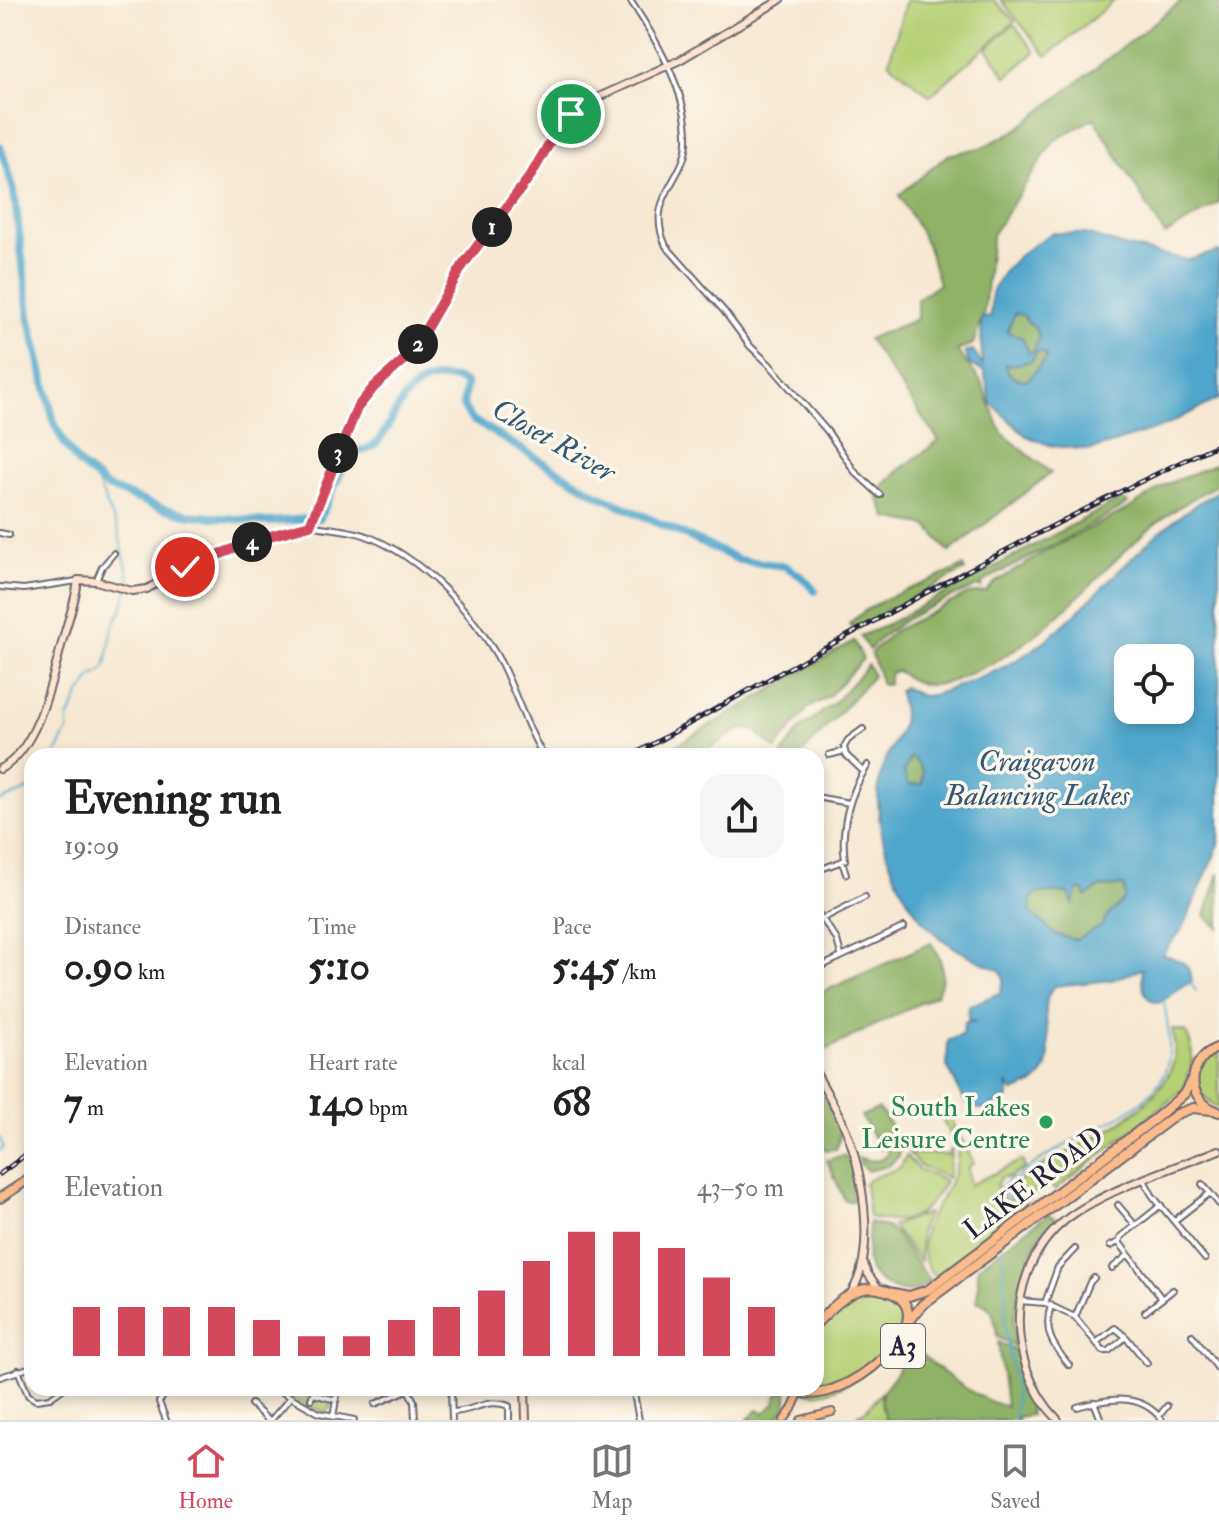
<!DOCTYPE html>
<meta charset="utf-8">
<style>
:root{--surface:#fff;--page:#f6f6f6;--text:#222;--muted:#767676;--line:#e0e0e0;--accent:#d1495b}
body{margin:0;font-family:"IM FELL Double Pica",serif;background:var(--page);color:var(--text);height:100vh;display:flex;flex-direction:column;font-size:30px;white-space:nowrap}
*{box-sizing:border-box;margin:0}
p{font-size:26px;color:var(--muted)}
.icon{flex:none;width:44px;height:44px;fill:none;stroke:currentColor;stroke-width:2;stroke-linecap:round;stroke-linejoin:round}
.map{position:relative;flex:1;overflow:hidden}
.panel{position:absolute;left:24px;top:748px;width:800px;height:648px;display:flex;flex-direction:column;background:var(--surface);border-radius:24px;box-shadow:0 4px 12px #0003}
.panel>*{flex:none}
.controls{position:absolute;left:1114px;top:644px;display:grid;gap:16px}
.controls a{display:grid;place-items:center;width:80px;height:80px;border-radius:16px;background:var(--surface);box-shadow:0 4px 12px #0003;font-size:40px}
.pin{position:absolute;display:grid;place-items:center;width:68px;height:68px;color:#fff;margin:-34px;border:4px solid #fff;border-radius:50%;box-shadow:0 2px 8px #0007}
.km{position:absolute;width:40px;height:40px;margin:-20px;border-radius:50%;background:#222;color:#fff;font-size:22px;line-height:40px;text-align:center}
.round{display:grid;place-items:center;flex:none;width:84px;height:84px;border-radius:24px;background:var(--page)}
.headline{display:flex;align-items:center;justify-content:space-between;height:136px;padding:0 40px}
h1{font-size:44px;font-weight:800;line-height:60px}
.stats{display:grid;grid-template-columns:repeat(3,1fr);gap:12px;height:136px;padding:8px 40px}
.stats div{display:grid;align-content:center}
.stats b{font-size:40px;font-weight:800}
.stats small{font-size:22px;font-weight:400}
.stats p{font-size:22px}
.chart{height:224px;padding:16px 40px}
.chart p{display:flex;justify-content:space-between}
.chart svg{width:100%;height:144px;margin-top:8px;stroke:var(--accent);stroke-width:6}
.menu{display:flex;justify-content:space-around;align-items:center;height:112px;border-top:2px solid var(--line);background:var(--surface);font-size:22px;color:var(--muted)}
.menu a{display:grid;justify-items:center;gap:4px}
.menu .current{color:var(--accent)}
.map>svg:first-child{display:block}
.green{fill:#b6d075;stroke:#6c7958;stroke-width:2}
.forest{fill:#90b266;stroke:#596a50;stroke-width:2}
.water{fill:#50a6cc;stroke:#396484;stroke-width:2;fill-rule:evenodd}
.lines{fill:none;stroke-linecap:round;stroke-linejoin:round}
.stream{stroke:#50a6cc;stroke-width:2}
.river{stroke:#50a6cc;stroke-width:8}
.street-casing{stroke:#6c6770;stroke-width:8}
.secondary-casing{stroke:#6c6770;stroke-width:10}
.primary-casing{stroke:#6c6770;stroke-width:10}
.highway-casing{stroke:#6c6770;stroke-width:12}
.street{stroke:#fff;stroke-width:4}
.secondary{stroke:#fde4d1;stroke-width:6}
.primary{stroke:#fbbb8c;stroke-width:6}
.highway{stroke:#fbbb8c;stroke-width:8}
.rail-casing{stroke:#22223b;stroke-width:5}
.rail{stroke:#fbf7ec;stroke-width:2;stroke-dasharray:6;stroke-linecap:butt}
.route-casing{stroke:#fff;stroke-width:16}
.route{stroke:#d1495b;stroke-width:10}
.leisure-dot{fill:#2e9e5b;stroke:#fbf7ec;stroke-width:3}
.labels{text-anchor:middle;stroke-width:7;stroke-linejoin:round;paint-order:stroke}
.shield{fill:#fbf7ec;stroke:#636270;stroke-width:2}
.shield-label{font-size:26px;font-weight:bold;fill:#22223b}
.leisure-label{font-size:28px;fill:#27864d;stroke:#fbf7ec;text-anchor:end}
.street-label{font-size:28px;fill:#22223b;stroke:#fbf7ec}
.water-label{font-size:30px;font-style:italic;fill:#345775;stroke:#fbf7ec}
</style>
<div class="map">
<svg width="1219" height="1420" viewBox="0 0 1219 1420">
<rect width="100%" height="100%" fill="#fbf7ec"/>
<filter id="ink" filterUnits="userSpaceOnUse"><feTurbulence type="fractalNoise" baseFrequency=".0125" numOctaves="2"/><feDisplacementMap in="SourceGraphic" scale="16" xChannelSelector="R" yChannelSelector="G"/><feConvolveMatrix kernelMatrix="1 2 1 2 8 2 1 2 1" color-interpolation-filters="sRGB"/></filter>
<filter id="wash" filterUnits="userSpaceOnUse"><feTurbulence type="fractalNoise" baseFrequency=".006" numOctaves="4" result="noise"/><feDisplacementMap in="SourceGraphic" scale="32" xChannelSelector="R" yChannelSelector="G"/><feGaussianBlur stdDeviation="1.8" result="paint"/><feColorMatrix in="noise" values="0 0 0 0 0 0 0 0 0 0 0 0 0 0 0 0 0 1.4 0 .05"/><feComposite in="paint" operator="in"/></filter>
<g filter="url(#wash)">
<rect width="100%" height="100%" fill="#f6e8d2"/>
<path class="green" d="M906,0H994L1015,21L930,96L889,62Z
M1001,0H1115L1047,56Z
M1014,24L1035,52L1006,77L987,48Z
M1172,1029L1185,1032C1197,1048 1191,1073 1183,1090L1055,1190L1036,1169C1079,1146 1161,1111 1174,1060C1176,1050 1174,1040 1172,1029Z
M1219,1051V1108C1190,1095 1189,1064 1219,1051Z
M945,1100L953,1118L955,1143L939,1114L944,1111L941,1102Z
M956,1129L974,1163L968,1167L970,1185L1022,1160L1025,1168L1010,1177H1001L996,1185L1004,1193L999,1214V1229L935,1277C903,1239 940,1209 954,1173C959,1160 958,1143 956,1129Z
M952,1148L948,1178L919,1165L909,1153L948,1155Z
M906,1156L918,1169L945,1181C924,1216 911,1228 869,1217L865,1184L868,1179L900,1168Z
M1030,1172L1042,1184L1021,1208L1023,1212L1004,1228C1004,1206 1011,1185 1030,1172Z
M928,1213L920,1231V1261L892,1226Z
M868,1292C962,1296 841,1420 796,1388H816V1330C830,1312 846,1298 868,1292Z
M278,1388H289L316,1402L319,1399L328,1401L331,1407L326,1412L305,1405Z
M882,1392L881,1403L886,1420H851L867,1409Z"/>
<path class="forest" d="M1183,0H1219V203L1165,235L1094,118L1054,141L992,235L984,311L973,344L957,351L980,380L1002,433L1051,473L949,552L928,526L887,518L876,493L899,470L939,441L868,339L917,319V299L939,284L927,244L899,195L948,155L983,147L1016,130Z
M1015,312L1025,316L1026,321L1034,326L1039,336L1035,351L1028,353L1026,345L1007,332Z
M1042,352L1047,357L1028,380C1014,381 1009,375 1004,363L1012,365L1031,361L1036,353Z
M1219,462V483C1194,498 1169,512 1147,531C1090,580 1043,644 971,673C958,679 945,685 930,685C918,685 906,678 897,671L890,673L888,684H882L871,653L894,631L968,594L986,592L994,583L1050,549L1128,509L1165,485Z
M1121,499L1128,503C1082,533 1031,555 983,582L981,588L977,586C939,603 896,618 869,650L860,636L880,628Z
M963,566L965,570L854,629L849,624C879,594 926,586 963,566Z
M854,641L863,659L828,697L808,708L776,749L754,730L740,729L697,756H658Z
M868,665L873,676L800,756H781L800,729L834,703Z
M911,757L914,758L923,773L922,784L908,786L904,771Z
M1219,873V928L1205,916Z
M1124,886L1125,898L1106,918L1103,925L1076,940L1054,934L1030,912L1031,897L1039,893L1084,890L1086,896L1100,887Z
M931,943C943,959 946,977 936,995L816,1055V995Z
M816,1087C829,1104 847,1128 836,1149L825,1150L816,1126Z
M878,1109C889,1119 899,1141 899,1156L888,1166L868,1171L861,1165L859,1158C873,1161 878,1164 888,1153L887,1149L880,1148L861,1116Z
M843,1155L851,1160L857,1195L852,1201H845L827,1160Z
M1048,1214L1057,1219L1039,1237L1020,1284L1014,1322L1017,1347L997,1337C995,1320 995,1306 976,1301C980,1289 977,1280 978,1267Z
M869,1222L886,1227L895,1233L930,1281C925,1285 920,1289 913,1291C900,1294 873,1282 869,1268C865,1255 869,1236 869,1222Z
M998,1342L1017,1352L1031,1415L1017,1417V1420H886L881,1403L882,1392L895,1375L910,1345C935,1366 975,1401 1006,1406Z
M781,1388H786C790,1402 785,1410 776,1420H747L759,1409L764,1413L775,1404L776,1397L783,1391Z"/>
<path class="water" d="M1052,233L1086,234L1124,246L1188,260L1219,251V399L1160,428L1091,450L1052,446L1026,436L991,403L984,372L969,364L965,352L973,350L982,365L981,318L991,317C991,309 990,298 993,291C1003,264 1029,247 1052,233ZM1015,313L1025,316L1026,321L1034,326L1039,336L1034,351L1028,353L1023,338L1007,332ZM1042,352L1047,357L1028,380C1015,381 1008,375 1005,364L1012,365L1032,361L1036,353Z
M1219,491V844L1183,928L1162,955C1178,959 1189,961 1192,981L1159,1003C1142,1001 1142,983 1142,969L1112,980L1055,986C1031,1007 1065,1059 1037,1081C1031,1086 1020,1089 1013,1092L1007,1083L1009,1094L1007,1099L985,1109L973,1108L965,1102L947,1066L948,1041L963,1034L964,1022H976L968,1020L969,1006L1000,993L1004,979L1001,971C979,961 956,951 937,935C896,901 866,818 883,766C888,749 903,734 903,715C903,707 900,699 899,691L903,687C908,689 914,693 919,695C928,699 946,690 955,687C988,676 1019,662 1047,639C1106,591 1150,527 1219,491ZM1128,658H1180V710H1128ZM911,757L914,758L923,773L922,784L908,785L904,771ZM1124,886L1125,898L1106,918L1103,925L1076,940L1054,934L1030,911L1031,898L1039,893H1069L1073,904L1077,891L1084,890L1086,897L1100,887Z"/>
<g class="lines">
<path class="stream" d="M55,756L68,730V719L79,696L92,676L101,672L106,665L113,626L122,609L130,581L118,531L96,479
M0,801L32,788
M1190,982L1196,991
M0,1138L3,1147L0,1151
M1002,1211L999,1190L1009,1179H1014
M1002,1232C1000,1213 1005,1193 1017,1178C1032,1160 1101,1127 1126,1113C1178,1078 1172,1055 1164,1000
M1003,1246L1006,1333L1016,1392L1014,1420"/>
<path class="river" d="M0,146L14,190L29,316L54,422L63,441L78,463L107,487L158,507L190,515L268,522L320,518L351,450C396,460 385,380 442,378C451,378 459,378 466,384L463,406L471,419L531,455L598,495L739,560L785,566L802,577L815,591"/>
</g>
</g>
<g filter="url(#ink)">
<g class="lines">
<g class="street-casing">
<path id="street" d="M630,0C655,37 689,95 687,142C685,181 644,198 666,246L724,311L750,346L770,365L828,432L855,472L880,495
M310,525C328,529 346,529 364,535C420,555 473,612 501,663C516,693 525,724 542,753
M0,533L9,535
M96,581L102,567L114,553
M0,587L24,589L77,581
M863,729L848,740L844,747L846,755L864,772
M829,755L845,751
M816,797L849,803
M842,861L846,874
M816,871L845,860C840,827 850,792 868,765
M816,910L837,940L841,955
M822,919L865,897
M816,969L904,927
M1144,1180L1152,1195L1205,1259
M1202,1184L1210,1193
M1118,1205L1135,1225
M1161,1205L1121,1237L1119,1242L1162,1299
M1174,1221L1210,1193L1219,1204
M1110,1246L1119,1242
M1112,1268L1127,1256
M1020,1301L1045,1303L1058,1267L1075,1249
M1045,1303L1075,1317L1103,1351H1109L1126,1337L1147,1363
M1051,1305C1043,1331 1052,1345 1069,1365
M1145,1312L1173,1290
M1075,1317L1090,1282L1094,1278
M1192,1335L1219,1370
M1097,1342L1115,1328L1126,1337
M18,1370L28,1395L36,1400L50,1398L64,1388
M0,1377L32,1367
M275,1388L319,1413L354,1420
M451,1388L452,1420
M633,1388L639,1420
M408,1390L414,1401L415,1420
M313,1394L336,1400
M311,1399L315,1388
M1094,1402L1101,1420
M251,1404L268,1420
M375,1404L412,1388
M1077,1407C1107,1399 1140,1391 1162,1420
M452,1412C472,1412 489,1397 509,1406V1420
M1159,1416L1167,1406
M333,1417L338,1388
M166,1420L159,1402L169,1388
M271,1420L290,1398"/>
</g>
<g class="secondary-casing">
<path id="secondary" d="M0,769C39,750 53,674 64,635C69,617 76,599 78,580L96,581L132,591L147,589L185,567L266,537L307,527L328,484L344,435L357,408L374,387L412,353L463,265L531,175L557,130L571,114L590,101L680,60L780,0
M816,1073C825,1089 835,1106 843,1123C862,1167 878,1251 851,1293
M864,1264L868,1274L879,1289
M525,1388L526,1420
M1058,1420C1001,1361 1005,1257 1078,1211C1121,1184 1172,1169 1219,1150"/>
</g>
<g class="primary-casing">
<path id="primary" d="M784,1420L792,1409L798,1396
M801,1420L832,1412"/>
</g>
<g class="highway-casing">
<path id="highway" d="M1219,1047C1186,1059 1184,1101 1219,1112
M0,1198L32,1177
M888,1292L909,1296L928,1290L1156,1118L1184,1094L1192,1079
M909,1322L922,1305L1177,1114L1193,1108L1212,1110
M793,1388C833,1420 967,1306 878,1289C854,1284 831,1308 816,1324"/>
</g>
<use href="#street" class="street"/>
<use href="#secondary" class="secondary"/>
<use href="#primary" class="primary"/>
<use href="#highway" class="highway"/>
<g class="rail-casing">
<path id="rail" d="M631,756C825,648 1018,538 1219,444
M0,1174L32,1150"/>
</g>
<use href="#rail" class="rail"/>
</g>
</g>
<g class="lines" filter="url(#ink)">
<g class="route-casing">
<path id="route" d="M185,567L266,537L310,525L357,408L374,387L412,353L463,265L531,175L557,130L571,114"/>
</g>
<use href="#route" class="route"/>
</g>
<circle class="leisure-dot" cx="1046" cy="1122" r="8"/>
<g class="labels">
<rect class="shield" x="881" y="1324" width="44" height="44" rx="6"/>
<g class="shield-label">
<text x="903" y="1355">A3</text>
</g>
<g class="leisure-label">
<text x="1030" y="1116">South Lakes<tspan x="1030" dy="32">Leisure Centre</tspan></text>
</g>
<g class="street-label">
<text transform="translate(1033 1182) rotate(-37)" y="10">LAKE ROAD</text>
</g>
<g class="water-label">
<text transform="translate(554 440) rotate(30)" y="10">Closet River</text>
<text x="1037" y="771">Craigavon<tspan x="1037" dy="34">Balancing Lakes</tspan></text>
</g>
</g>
</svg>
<div class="controls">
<a><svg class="icon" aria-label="locate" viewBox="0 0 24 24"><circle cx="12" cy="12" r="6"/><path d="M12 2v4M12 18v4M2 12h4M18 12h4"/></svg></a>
</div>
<div class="pin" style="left:571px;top:114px;background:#1e9e55"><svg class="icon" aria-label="arrive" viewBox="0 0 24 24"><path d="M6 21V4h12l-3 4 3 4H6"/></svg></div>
<div class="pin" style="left:185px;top:567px;background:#d93025"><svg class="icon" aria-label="check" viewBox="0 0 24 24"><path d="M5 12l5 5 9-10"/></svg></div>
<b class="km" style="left:492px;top:227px">1</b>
<b class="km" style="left:418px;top:344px">2</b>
<b class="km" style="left:338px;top:453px">3</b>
<b class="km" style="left:252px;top:542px">4</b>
<section class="panel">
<div class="headline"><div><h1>Evening run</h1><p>19:09</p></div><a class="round"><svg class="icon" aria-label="share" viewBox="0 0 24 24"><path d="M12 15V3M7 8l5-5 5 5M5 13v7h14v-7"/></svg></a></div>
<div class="stats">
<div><p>Distance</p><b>0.90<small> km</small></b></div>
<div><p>Time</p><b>5:10</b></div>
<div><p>Pace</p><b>5:45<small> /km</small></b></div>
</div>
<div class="stats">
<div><p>Elevation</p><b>7<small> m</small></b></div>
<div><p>Heart rate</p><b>140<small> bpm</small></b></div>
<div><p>kcal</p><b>68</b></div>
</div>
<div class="chart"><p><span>Elevation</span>43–50 m</p>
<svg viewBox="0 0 160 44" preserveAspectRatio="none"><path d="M5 44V29M15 44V29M25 44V29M35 44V29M45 44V33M55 44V38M65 44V38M75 44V33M85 44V29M95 44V24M105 44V15M115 44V6M125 44V6M135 44V11M145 44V20M155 44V29"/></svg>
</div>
</section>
</div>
<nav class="menu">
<a class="current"><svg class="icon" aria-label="home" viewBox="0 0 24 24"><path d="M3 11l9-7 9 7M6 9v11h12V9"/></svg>Home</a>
<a><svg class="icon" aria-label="map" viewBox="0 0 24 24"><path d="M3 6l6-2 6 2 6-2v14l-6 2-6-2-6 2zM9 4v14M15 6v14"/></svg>Map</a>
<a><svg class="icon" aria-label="saved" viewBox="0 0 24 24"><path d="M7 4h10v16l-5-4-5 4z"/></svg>Saved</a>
</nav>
